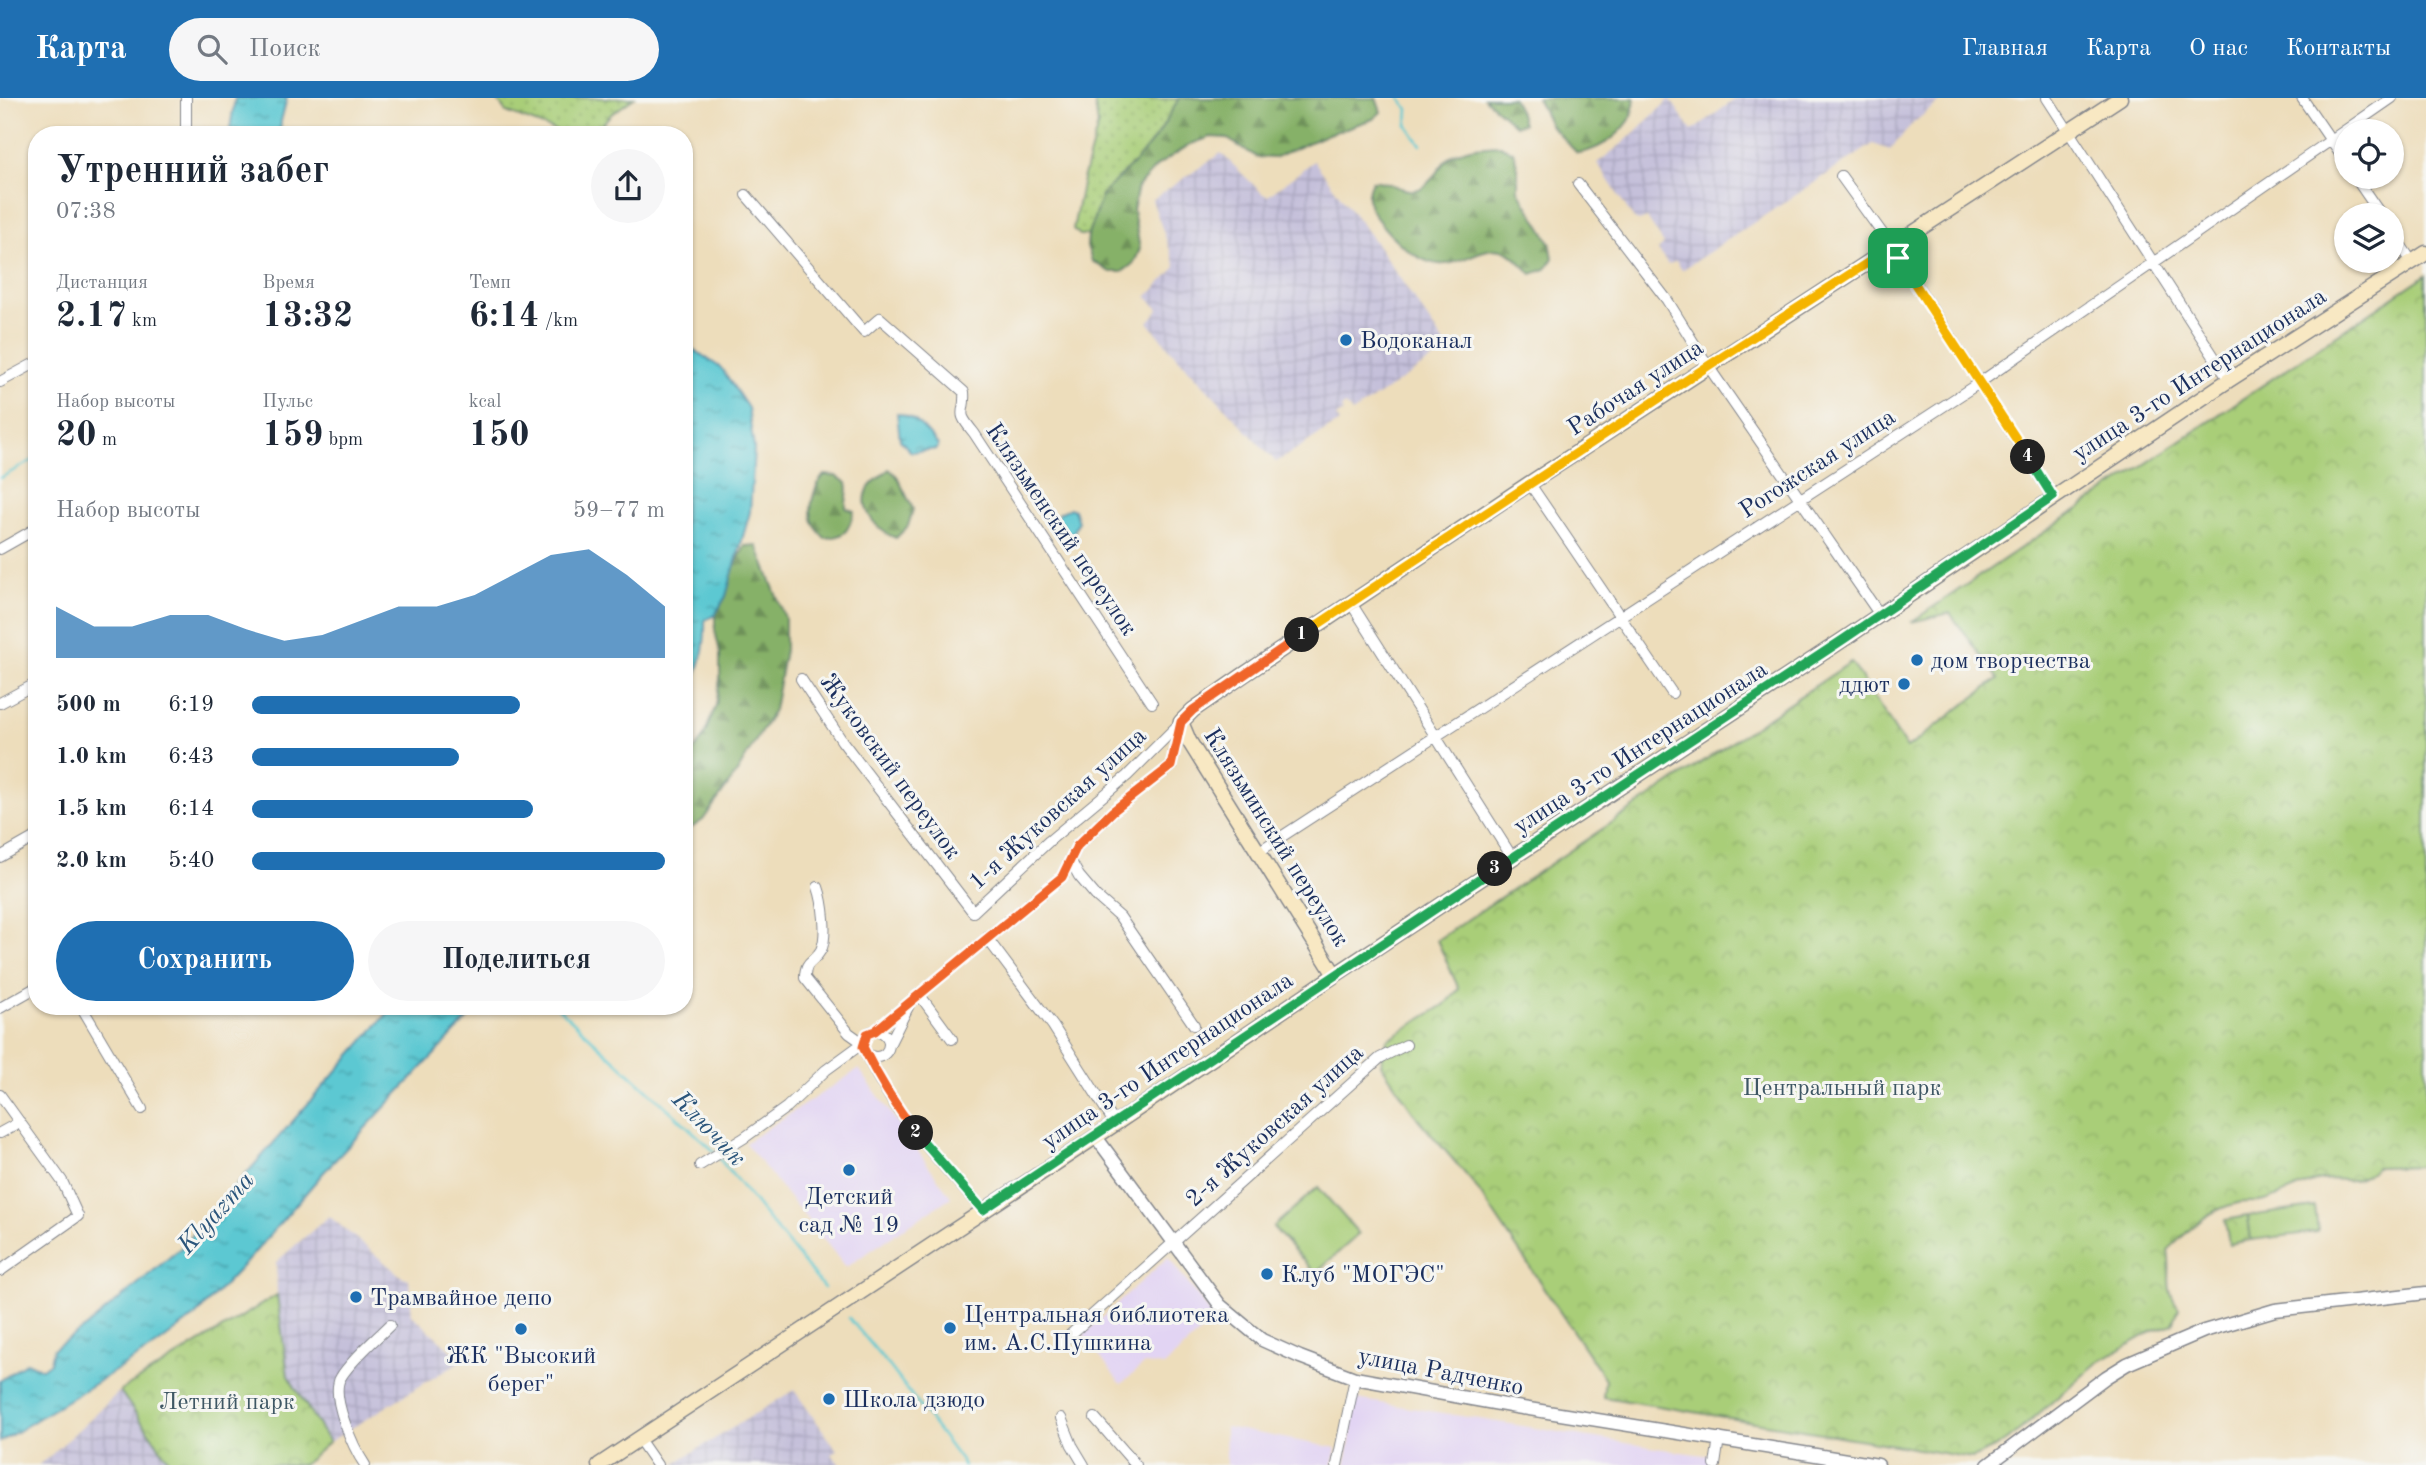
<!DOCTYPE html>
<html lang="ru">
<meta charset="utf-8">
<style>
:root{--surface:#fff;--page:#f6f6f7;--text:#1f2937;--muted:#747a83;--accent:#1f6fb2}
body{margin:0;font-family:"Old Standard TT",serif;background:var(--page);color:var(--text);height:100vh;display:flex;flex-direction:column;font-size:26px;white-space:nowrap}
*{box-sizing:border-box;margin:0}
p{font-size:23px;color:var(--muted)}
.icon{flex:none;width:38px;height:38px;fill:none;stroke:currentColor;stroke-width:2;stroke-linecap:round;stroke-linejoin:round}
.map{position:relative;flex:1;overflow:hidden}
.panel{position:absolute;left:28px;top:28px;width:665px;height:889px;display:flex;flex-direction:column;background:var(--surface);border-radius:28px;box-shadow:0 2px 5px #0004}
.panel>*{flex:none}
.buttons{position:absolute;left:2334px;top:21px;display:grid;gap:14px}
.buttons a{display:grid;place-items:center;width:70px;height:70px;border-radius:50%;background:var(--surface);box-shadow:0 2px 5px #0004;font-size:35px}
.pin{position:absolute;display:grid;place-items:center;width:60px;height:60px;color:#fff;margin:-30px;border-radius:14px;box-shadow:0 4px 10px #0006}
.km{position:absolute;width:35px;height:35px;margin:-18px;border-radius:50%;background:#222;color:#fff;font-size:19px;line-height:35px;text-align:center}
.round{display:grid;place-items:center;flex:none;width:74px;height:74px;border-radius:37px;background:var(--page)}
.overview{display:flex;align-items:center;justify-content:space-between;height:119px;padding:0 28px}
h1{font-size:38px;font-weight:800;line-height:52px}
.figures{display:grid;grid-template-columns:repeat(3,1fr);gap:10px;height:119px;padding:7px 28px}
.figures div{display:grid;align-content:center}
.figures b{font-size:35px;font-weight:800}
.figures small{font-size:19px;font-weight:400}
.figures p{font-size:19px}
.chart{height:196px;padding:14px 28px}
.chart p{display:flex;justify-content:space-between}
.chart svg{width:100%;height:126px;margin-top:7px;fill:var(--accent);opacity:.7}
.cta{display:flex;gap:14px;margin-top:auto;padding:14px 28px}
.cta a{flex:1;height:80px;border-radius:42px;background:var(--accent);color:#fff;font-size:28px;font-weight:800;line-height:80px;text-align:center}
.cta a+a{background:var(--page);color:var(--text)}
ul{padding:0 28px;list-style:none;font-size:23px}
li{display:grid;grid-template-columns:112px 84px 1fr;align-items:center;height:52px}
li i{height:18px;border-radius:9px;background:var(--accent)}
header{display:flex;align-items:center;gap:42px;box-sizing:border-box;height:98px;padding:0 35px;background:var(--accent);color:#fff}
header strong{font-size:33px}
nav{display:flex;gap:38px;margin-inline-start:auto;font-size:24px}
.search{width:490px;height:63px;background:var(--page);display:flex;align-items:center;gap:18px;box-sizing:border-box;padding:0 24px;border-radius:38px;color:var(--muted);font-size:26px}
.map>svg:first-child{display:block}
.built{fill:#e2d4f3}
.industrial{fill:url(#industrial-grid)}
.grass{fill:url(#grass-dots);stroke:#627e6b;stroke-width:2}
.forest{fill:url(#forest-firs);stroke:#507063;stroke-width:2}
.park{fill:url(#park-crowns);stroke:#627e6b;stroke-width:2}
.garden{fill:#a9ce78;stroke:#627e6b;stroke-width:2}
.water{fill:url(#water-ripples);stroke:#3b7c98;stroke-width:2}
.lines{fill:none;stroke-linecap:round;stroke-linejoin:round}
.stream{stroke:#5bc8d2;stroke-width:2.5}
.minor-casing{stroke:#84868c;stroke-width:12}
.tertiary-casing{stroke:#84868c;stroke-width:15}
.secondary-casing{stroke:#84868c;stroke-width:17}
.minor{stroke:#fff;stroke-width:10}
.tertiary{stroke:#fff;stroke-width:12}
.secondary{stroke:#f8e8c3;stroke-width:14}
.split-1-casing{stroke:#fff;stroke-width:14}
.split-2-casing{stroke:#fff;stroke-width:14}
.split-3-casing{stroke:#fff;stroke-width:14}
.split-4-casing{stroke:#fff;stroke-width:14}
.split-5-casing{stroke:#fff;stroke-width:14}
.split-1{stroke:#f5b400;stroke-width:9}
.split-2{stroke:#f0652b;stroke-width:9}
.split-3{stroke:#22a559;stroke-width:9}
.split-4{stroke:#22a559;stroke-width:9}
.split-5{stroke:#f5b400;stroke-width:9}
.poi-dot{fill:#1f6fb2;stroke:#f6f6f2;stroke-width:2.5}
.labels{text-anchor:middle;stroke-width:6;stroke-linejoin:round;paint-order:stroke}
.poi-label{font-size:24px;fill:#1b2f5e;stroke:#f6f6f2;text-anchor:start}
.street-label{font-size:24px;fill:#1b2f5e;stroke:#f6f6f2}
.park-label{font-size:24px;fill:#3e5764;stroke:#f6f6f2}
.water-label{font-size:26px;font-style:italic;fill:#2b557b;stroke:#f6f6f2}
</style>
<header>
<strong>Карта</strong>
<div class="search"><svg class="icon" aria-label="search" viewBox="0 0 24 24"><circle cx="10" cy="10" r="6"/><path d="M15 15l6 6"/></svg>Поиск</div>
<nav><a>Главная</a><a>Карта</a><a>О нас</a><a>Контакты</a></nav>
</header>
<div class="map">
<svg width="2426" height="1367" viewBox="0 0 2426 1367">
<defs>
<pattern id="industrial-grid" width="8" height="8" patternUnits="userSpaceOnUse" patternTransform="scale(1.75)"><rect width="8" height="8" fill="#c5c0da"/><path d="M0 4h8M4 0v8" fill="none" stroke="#a9a5be"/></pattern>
<pattern id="grass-dots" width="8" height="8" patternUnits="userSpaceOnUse" patternTransform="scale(1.75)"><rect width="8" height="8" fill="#a9ce78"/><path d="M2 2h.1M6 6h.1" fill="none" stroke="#91b16a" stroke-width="1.8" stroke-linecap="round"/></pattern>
<pattern id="forest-firs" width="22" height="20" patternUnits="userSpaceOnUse" patternTransform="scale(1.75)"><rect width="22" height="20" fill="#86b168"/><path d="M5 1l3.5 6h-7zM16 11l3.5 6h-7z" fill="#6d9059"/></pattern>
<pattern id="park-crowns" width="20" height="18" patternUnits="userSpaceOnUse" patternTransform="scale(1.75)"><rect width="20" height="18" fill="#a9ce78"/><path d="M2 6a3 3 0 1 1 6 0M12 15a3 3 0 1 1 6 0" fill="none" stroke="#91b16a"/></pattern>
<pattern id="water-ripples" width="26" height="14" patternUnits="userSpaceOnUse" patternTransform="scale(1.75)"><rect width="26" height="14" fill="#5bc8d2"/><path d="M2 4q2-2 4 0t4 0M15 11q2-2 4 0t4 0" fill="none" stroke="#4aa3ae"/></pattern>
</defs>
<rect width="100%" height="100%" fill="#f6f6f2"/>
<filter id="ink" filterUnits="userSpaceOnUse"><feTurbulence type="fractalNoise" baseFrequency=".0143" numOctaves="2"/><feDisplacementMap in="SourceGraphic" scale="14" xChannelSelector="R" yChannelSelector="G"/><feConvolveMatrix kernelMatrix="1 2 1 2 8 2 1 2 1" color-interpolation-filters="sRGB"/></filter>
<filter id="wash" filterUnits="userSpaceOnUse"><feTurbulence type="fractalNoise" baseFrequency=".00686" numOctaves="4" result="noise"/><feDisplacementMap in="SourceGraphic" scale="28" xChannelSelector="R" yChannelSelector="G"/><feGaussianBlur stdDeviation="1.57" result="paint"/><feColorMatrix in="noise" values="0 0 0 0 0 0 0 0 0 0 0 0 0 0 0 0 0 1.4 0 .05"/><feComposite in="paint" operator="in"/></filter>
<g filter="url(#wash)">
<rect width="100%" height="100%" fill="#edddbb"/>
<path class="built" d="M859,971L951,1099L846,1169L745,1045Z
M1168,1159L1215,1221L1164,1268L1145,1266L1121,1286L1083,1237Z
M1356,1301L1681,1354L1711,1358L1709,1367H1346Z
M1225,1329L1336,1350L1333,1367H1226Z"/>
<path class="industrial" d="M1737,0H1944L1912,26L1890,52L1873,46L1682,172L1676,163L1668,167L1658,152L1664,146L1647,120L1639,123L1634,121L1597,65L1623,45L1670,1L1692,33Z
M1221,55L1263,96L1268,98L1314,63L1378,148L1448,251L1352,315L1346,307L1341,310L1343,314L1336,319L1339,324L1276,364L1170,251L1148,224L1159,211L1147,199L1176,169L1152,102Z
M329,1118L401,1178L409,1181L412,1217L462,1262L329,1344L288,1278L277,1197L276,1164Z
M794,1292L837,1352L832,1356L840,1367H672Z
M120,1293L172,1367H38L50,1358Z"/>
<path class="grass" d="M496,0H634L610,17L596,34L588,37H567L506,14Z
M1094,0L1179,1L1159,35L1136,64L1103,95L1088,137H1080L1073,131L1083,81L1098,27Z"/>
<path class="forest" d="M1179,0H1376L1381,14L1373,21L1328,36L1274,60L1257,59L1226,40L1211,39L1191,46L1158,67L1138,88L1133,112L1140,151L1134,165L1122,174H1110L1092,163L1087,148L1088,137L1103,95L1136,63L1159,35Z
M1484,0H1513L1520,15L1523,26L1515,27Z
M1537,0H1634L1635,1C1633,8 1633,17 1629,23C1617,40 1597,53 1577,55L1550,27Z
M1500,47L1513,54L1518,70V92L1550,144L1553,160L1546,171L1532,176C1524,170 1516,158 1507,154C1485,143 1461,169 1439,166C1414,164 1381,131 1370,109C1366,100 1368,91 1372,83C1387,81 1400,94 1415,92C1432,89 1438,67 1451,58C1466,48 1483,48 1500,47Z
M889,371L897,378L913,411L908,428L896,440C879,434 858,413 868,391C872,384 883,377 889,371Z
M824,377L836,378L847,385C850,394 845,401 846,410L854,413C849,432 846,439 825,440C821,436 816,431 814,426C807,412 814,389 824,377Z
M757,447L785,520V552L774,612L736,676L703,722L688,732H684V665L703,640L716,607L720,581V554L715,533V517L726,498L733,470L745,448Z"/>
<path class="park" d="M2426,177V1068L2376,1069C2352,1091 2347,1078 2321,1082C2301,1086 2284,1097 2265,1103C2257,1105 2247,1103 2238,1105C2205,1113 2192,1130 2168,1152C2173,1177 2162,1187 2179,1210L2173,1226L2153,1233L2097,1265L2014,1337L1994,1350L1972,1360L1603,1299L1605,1281L1474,1086L1418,1021L1381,966L1387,942L1444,907L1459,891L1437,842L1851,564L1907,650L1998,581L1950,515L1911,524Z
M2248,1118L2251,1142L2229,1146L2225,1122Z
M277,1197L288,1278L329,1344L303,1367H172L120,1293Z"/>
<path class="garden" d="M1318,1089L1359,1136L1315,1175L1273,1129Z
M2315,1109L2318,1134L2251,1142L2248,1118Z"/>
<path class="water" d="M235,0H287L281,23L280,37H229Z
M684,245L721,270L748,310L754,350L750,414L726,498L715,517L705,522C706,551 700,574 684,600V532L690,520L684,521Z
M897,315C916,319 926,332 938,347L937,351L911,354L900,342Z
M1070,410L1074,412L1078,424L1074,434L1066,436C1059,431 1056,423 1059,415Z
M394,908H480L323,1075L249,1161L195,1218L157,1247L0,1344V1283L27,1264L42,1271L50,1265L53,1251L86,1229L182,1149Z"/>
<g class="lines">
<path class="stream" d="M1400,0L1408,11L1407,27L1421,47
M0,380L37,360
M556,908L714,1053
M718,1059L824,1190
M849,1220L891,1270L964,1367"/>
</g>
</g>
<g filter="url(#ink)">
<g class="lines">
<g class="minor-casing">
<path id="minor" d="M2047,0L2229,282
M2302,0L2347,66
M186,37V0
M1841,78L1892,149L2053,399
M2355,79L2381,117
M1578,86L1667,202L1708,268L1880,517
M746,97L864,234L880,220L964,294C966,318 954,311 974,335L1152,605
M2392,134L2412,164
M0,284L37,264
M1530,386L1672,595
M0,451L37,430
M1351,505L1512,759
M801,581L842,643L973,814L1049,743L1127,678L1181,624
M0,605L37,585
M1258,754L1979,285L2392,0
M0,759L37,738
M1070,762L1079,778L1096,798L1120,819L1194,927
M987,840L1053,928L1115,1026
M919,896L952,941
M81,908L142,1011
M0,910L37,889
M863 946a13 13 0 1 1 26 0a13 13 0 1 1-26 0Z
M875,933L1062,779L1077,748L1113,713L1171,668L1181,625
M889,947L910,905
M865,953C892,1014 939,1063 983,1112
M0,997L62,1083L78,1118L0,1173
M0,1035L20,1024
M700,1067L744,1040L787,1009L826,972L863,945L849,935L805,880C805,861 814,865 821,852C828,838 823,803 818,789
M1060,1246L1380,960L1406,947
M1061,1320L1072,1347L1084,1367
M1095,1320L1136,1367
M639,1341L657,1367
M365,1367C354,1351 329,1297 341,1279C352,1261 375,1242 390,1227
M1337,1367L1355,1280
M1715,1367L1719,1340"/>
</g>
<g class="tertiary-casing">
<path id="tertiary" d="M1096,1039L1220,1207L1262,1242L1300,1259L1355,1280L1516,1309L1878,1367
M1988,1367L2106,1279L2127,1266L2204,1233L2275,1212L2426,1195"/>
</g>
<g class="secondary-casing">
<path id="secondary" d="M1335,877L1189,643L1181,624L1193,612L1242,578L1524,389L2120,0
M599,1367L1115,1026L1335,877L1844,541L2229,282L2426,155"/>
</g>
<use href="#minor" class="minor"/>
<use href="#tertiary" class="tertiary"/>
<use href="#secondary" class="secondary"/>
</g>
</g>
<g class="lines" filter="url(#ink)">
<g class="split-1-casing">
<path id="split-1" d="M1302,537L1708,268L1892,149L1898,160"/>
</g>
<g class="split-2-casing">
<path id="split-2" d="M916,1035C895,1007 878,980 863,949L867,936L875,933L1062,779L1077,748L1113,713L1171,668L1181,624L1193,612L1302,537"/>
</g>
<g class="split-3-casing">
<path id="split-3" d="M916,1035L983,1112L1495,771"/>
</g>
<g class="split-4-casing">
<path id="split-4" d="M1495,771L1844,541L2053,399L2028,359"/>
</g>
<g class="split-5-casing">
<path id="split-5" d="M1898,160L2028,359"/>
</g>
<use href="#split-1" class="split-1"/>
<use href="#split-2" class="split-2"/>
<use href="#split-3" class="split-3"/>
<use href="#split-4" class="split-4"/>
<use href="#split-5" class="split-5"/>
</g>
<g class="poi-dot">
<circle cx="1346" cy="242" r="7"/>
<circle cx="1917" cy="562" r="7"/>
<circle cx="1904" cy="586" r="7"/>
<circle cx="849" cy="1072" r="7"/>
<circle cx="1267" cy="1176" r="7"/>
<circle cx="356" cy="1199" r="7"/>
<circle cx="950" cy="1230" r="7"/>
<circle cx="521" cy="1231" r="7"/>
<circle cx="829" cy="1301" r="7"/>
</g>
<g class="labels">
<g class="poi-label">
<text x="1360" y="250">Водоканал</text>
<text x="1931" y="570">дом творчества</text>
<text x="1890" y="594" text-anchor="end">ддют</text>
<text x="849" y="1106" text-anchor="middle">Детский<tspan x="849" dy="28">сад № 19</tspan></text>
<text x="1281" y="1184">Клуб "МОГЭС"</text>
<text x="370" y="1207">Трамвайное депо</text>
<text x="964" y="1224">Центральная библиотека<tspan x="964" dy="28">им. А.С.Пушкина</tspan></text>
<text x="521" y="1265" text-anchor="middle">ЖК "Высокий<tspan x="521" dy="28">берег"</tspan></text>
<text x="843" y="1309">Школа дзюдо</text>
</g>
<g class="street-label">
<text transform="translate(2199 276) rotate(-33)" y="8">улица 3-го Интернационала</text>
<text transform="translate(1635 289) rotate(-33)" y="8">Рабочая улица</text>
<text transform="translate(1817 365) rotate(-33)" y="8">Рогожская улица</text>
<text transform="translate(1062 431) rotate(56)" y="8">Клязьменский переулок</text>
<text transform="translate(1640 649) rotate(-33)" y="8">улица 3-го Интернационала</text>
<text transform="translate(891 668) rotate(54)" y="8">Жуковский переулок</text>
<text transform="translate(1057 710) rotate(-42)" y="8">1-я Жуковская улица</text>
<text transform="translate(1277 739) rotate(58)" y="8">Клязьминский переулок</text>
<text transform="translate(1167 962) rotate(-34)" y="8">улица 3-го Интернационала</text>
<text transform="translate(1274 1027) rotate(-42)" y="8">2-я Жуковская улица</text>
<text transform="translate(1441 1273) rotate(11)" y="8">улица Радченко</text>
</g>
<g class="park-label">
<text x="1842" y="997">Центральный парк</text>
<text x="227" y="1311">Летний парк</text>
</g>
<g class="water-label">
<text transform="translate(710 1030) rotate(46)" y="9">Ключик</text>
<text transform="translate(215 1114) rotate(-48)" y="9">Klyazma</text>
</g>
</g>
</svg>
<div class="buttons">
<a><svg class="icon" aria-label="locate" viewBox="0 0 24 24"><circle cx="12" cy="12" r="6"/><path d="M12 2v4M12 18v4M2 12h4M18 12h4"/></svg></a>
<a><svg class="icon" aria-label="layers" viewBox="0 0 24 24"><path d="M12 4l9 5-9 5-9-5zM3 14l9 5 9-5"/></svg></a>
</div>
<div class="pin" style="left:1898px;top:160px;background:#1e9e55"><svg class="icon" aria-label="arrive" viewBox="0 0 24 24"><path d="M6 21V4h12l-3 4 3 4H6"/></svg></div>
<b class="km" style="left:1302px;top:537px">1</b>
<b class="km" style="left:916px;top:1035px">2</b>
<b class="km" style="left:1495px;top:771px">3</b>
<b class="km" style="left:2028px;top:359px">4</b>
<section class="panel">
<div class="overview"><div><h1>Утренний забег</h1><p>07:38</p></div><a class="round"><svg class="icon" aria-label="share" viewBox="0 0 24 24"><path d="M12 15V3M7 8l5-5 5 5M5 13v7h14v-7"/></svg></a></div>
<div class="figures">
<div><p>Дистанция</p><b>2.17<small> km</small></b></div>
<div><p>Время</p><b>13:32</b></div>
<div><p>Темп</p><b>6:14<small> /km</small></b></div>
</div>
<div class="figures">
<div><p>Набор высоты</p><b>20<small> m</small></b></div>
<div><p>Пульс</p><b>159<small> bpm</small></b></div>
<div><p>kcal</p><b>150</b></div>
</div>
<div class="chart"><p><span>Набор высоты</span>59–77 m</p>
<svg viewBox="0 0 160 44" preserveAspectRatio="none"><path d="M0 44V26L10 33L20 33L30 29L40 29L50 34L60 38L70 36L80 31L90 26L100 26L110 22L120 15L130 8L140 6L150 15L160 26V44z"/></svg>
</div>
<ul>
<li><b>500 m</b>6:19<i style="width:65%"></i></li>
<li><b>1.0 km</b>6:43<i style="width:50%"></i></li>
<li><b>1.5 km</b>6:14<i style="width:68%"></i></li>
<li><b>2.0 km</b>5:40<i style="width:100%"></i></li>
</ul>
<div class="cta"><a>Сохранить</a><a>Поделиться</a></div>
</section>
</div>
